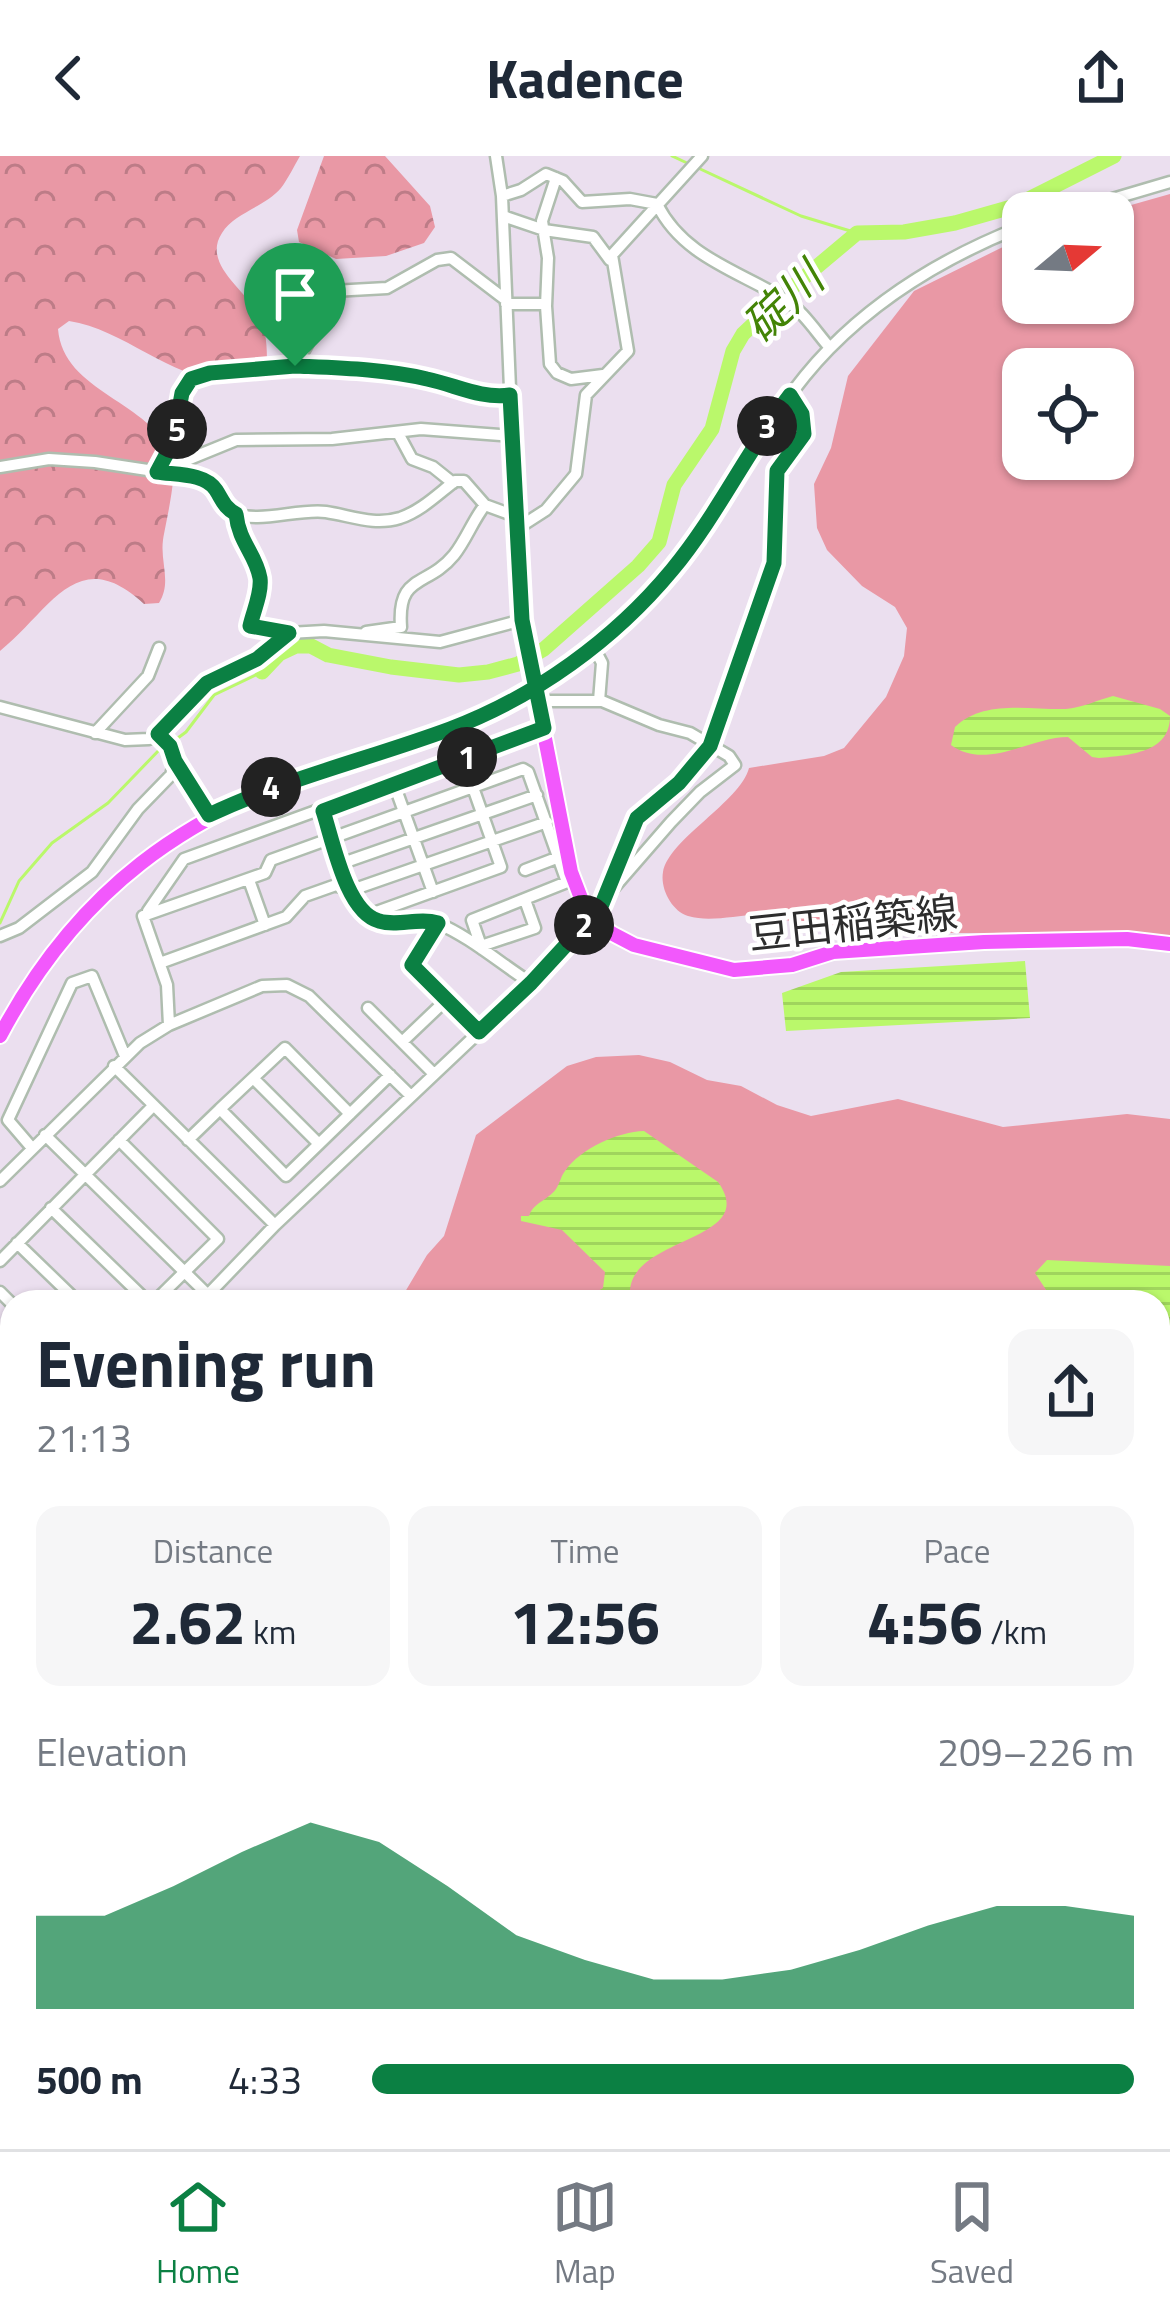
<!DOCTYPE html>
<meta charset="utf-8">
<style>
:root{--surface:#fff;--page:#f6f6f7;--text:#1f2937;--muted:#747a83;--line:#e0e1e3;--accent:#0b8043}
body{margin:0;font-family:"Titillium Web","Noto Sans JP",sans-serif;background:var(--page);color:var(--text);height:100vh;display:flex;flex-direction:column;font-size:45px;white-space:nowrap}
*{box-sizing:border-box;margin:0}
p{font-size:39px;color:var(--muted)}
.icon{flex:none;width:66px;height:66px;fill:none;stroke:currentColor;stroke-width:2;stroke-linecap:round;stroke-linejoin:round}
.map{position:relative;flex:1;overflow:hidden}
.sheet{position:absolute;left:0px;top:1134px;width:1170px;height:861px;display:flex;flex-direction:column;background:var(--surface);border-radius:36px 36px 0 0;box-shadow:0 3px 9px #0004}
.sheet>*{flex:none}
.needle{width:78px;rotate:71deg}
.fabs{position:absolute;left:1002px;top:36px;display:grid;gap:24px}
.fabs a{display:grid;place-items:center;width:132px;height:132px;border-radius:24px;background:var(--surface);box-shadow:0 3px 9px #0004;font-size:60px}
.pin{position:absolute;display:grid;place-items:center;width:102px;height:102px;color:#fff;margin:-123px -51px;border-radius:50% 50% 50% 0;rotate:-45deg;box-shadow:0 0 12px #0007}
.pin .icon{rotate:45deg}
.km{position:absolute;width:60px;height:60px;margin:-30px;border-radius:50%;background:#222;color:#fff;font-size:33px;line-height:60px;text-align:center}
.round{display:grid;place-items:center;flex:none;width:126px;height:126px;border-radius:24px;background:var(--page)}
.summary{display:flex;align-items:center;justify-content:space-between;height:204px;padding:0 36px}
h1{font-size:66px;font-weight:700;line-height:90px}
.figures{display:grid;grid-template-columns:repeat(3,1fr);gap:18px;height:204px;padding:12px 36px}
.figures div{display:grid;align-content:center;border-radius:24px;background:var(--page);text-align:center}
.figures b{font-size:60px;font-weight:700}
.figures small{font-size:33px;font-weight:400}
.figures p{font-size:33px}
.chart{height:336px;padding:24px 36px}
.chart p{display:flex;justify-content:space-between}
.chart svg{width:100%;height:216px;margin-top:12px;fill:var(--accent);opacity:.7}
ul{padding:0 36px;list-style:none;font-size:39px}
li{display:grid;grid-template-columns:192px 144px 1fr;align-items:center;height:90px}
li i{height:30px;border-radius:15px;background:var(--accent)}
header{display:flex;justify-content:space-between;align-items:center;height:156px;padding:0 36px;background:var(--surface);font-size:54px;font-weight:700}
.menu{display:flex;justify-content:space-around;align-items:center;height:168px;border-top:3px solid var(--line);background:var(--surface);font-size:33px;color:var(--muted)}
.menu a{display:grid;justify-items:center;gap:6px}
.menu .current{color:var(--accent)}
.map>svg:first-child{display:block}
.grass{fill:#e998a5;fill-rule:evenodd}
.forest{fill:url(#forest-crowns)}
.water{fill:url(#water-rules)}
.lines{fill:none;stroke-linecap:round;stroke-linejoin:round}
.stream{stroke:#baf86b;stroke-width:3}
.river{stroke:#baf86b;stroke-width:15}
.minor-casing{stroke:#afbdaf;stroke-width:15}
.major-casing{stroke:#fff;stroke-width:18}
.minor{stroke:#fff;stroke-width:10}
.major{stroke:#f258fc;stroke-width:14}
.route-casing{stroke:#fff;stroke-width:24}
.route{stroke:#0b8043;stroke-width:15}
.labels{text-anchor:middle;stroke-width:9;stroke-linejoin:round;paint-order:stroke}
.street-label{font-size:42px;fill:#2d2d2d;stroke:#fff}
.water-label{font-size:45px;font-style:italic;fill:#438406;stroke:#fff}
</style>
<header><svg class="icon" aria-label="back" viewBox="0 0 24 24"><path d="M15 5l-7 7 7 7"/></svg>Kadence<svg class="icon" aria-label="share" viewBox="0 0 24 24"><path d="M12 15V3M7 8l5-5 5 5M5 13v7h14v-7"/></svg></header>
<div class="map">
<svg width="1170" height="1993" viewBox="0 0 1170 1993">
<defs>
<pattern id="forest-crowns" width="20" height="18" patternUnits="userSpaceOnUse" patternTransform="scale(3)"><rect width="20" height="18" fill="#e998a5"/><path d="M2 6a3 3 0 1 1 6 0M12 15a3 3 0 1 1 6 0" fill="none" stroke="#bd7c87"/></pattern>
<pattern id="water-rules" width="6" height="5" patternUnits="userSpaceOnUse" patternTransform="scale(3)"><rect width="6" height="5" fill="#baf86b"/><path d="M0 2.5h6" fill="none" stroke="#a0d55d"/></pattern>
</defs>
<rect width="100%" height="100%" fill="#ebdfef"/>
<path class="grass" d="M1170,38V782C1097,771 1025,778 952,777C900,776 848,771 797,766C785,765 773,760 761,759C737,758 712,767 688,760C672,755 660,733 663,716C669,683 740,646 749,612L824,600L844,592L886,541L904,500L907,472L895,451L862,430L827,394L817,372L814,328L831,292L848,220L914,135L1023,81V147H1113V57H1103ZM1023,213H1113V303H1023Z
M639,899L670,906L707,924L741,930L777,949L811,960L898,943L1003,971L1127,958L1170,963V1399L1158,1404V1146H399L427,1099L444,1080L476,979L567,910L596,901Z"/>
<path class="forest" d="M0,0H300C294,10 288,23 281,32C265,51 234,57 222,77C202,107 244,133 257,156C267,173 267,191 267,210C196,254 138,175 69,165L58,173C63,237 152,245 172,301C178,317 166,365 163,384C160,407 172,426 159,447L144,448C77,386 51,454 0,495Z
M324,0H385L430,50L435,71L424,87L386,100L336,103L299,86L297,74Z
M1158,1905L1170,1909V1967L1154,1993H434L433,1983H1158Z"/>
<path class="water" d="M1113,540L1160,553L1170,560C1170,597 1130,599 1099,602L1092,601L1068,581C1031,581 986,615 951,589L955,571C984,543 1030,554 1066,553C1081,552 1098,544 1113,540Z
M1025,805L1030,862L786,875L782,837L841,816Z
M644,975L718,1026C763,1089 616,1079 631,1146H582L603,1132L605,1116L562,1074L521,1065V1060H529C534,1046 547,1045 556,1033C560,1027 561,1020 565,1015C581,992 618,976 644,975Z
M1047,1104L1170,1110V1241L1158,1246V1146H1054L1035,1117Z"/>
<g class="lines">
<path class="stream" d="M672,0L687,7
M696,11L801,60L857,77
M171,587L186,576L214,539L262,516
M0,767L19,725L52,687L108,647L162,591"/>
<path class="river" d="M262,516L279,498L296,490H311L328,499L391,511L459,519L488,516L518,508L544,493L638,410L659,386L674,329L712,273L733,195L743,178L795,129L857,77L904,76L955,67L1015,50L1114,0"/>
<g class="minor-casing">
<path id="minor" d="M496,0L502,40L518,425L535,531C595,493 650,446 692,389C739,324 772,251 829,193C884,137 951,98 1023,70
M556,22L542,65L548,102L546,150L550,208L557,217L571,223L603,219
M502,40L521,34L546,18L563,25L582,46L630,43L657,48C683,101 739,115 784,143C803,155 816,176 830,192
M1065,57L1170,26
M503,60L544,74L593,81L610,104
M506,148H546
M295,210L312,180L324,145L333,135L387,132L437,104L451,102L506,144
M398,277L412,303L433,311L453,327
M0,311L49,303L95,306L200,322C217,330 217,348 232,356C257,369 298,352 326,356C352,360 374,370 400,362C421,355 438,338 455,325H464L485,349L515,360
M160,315L236,284L332,283L421,273L512,280
M157,316L173,286L185,229L210,217L295,210L360,213L425,222L482,240L510,239
M236,358C238,387 256,398 260,422C262,437 253,456 250,470L289,477L324,475L440,486L522,464
M515,374L546,354L576,318L586,239L628,195L612,99L702,0
M366,476L401,471C397,417 427,432 454,399C466,384 473,364 485,349
M593,490L602,507L599,545
M0,551L125,584L149,583L182,558L207,527L257,503L289,477
M95,577L148,520L159,492
M158,578L170,590L175,605L209,659
M394,628L433,736
M323,655C333,685 346,758 381,766C400,769 418,760 437,767C469,780 501,808 531,827
M340,708L537,639
M525,714L559,701
M249,724L265,769
M608,733L637,662L679,627L710,590L774,407L777,315L804,278L803,258L790,239
M148,755L184,703L544,572
M368,759L501,711L463,603
M143,760L265,717L271,704L523,613L528,616L567,726H574
M143,760L167,829L169,869
M438,767L412,809L479,876
M0,780L19,772L92,716L138,653L171,619L175,605
M481,790L535,772L525,744
M482,793L472,764L567,726
M160,807L286,761L305,740L336,729L349,735L547,666
M368,852L434,918
M402,886L445,845
M114,910L275,1069
M253,922L319,988
M350,958L285,892L220,953L286,1020L390,919
M45,979L208,1139
M119,984L218,1083L154,1146
M188,984L220,953
M32,992L8,964L72,827L92,820L125,900
M0,1025L140,887L169,869L262,830L287,829L309,840L411,940
M51,1052L148,1146
M17,1087L78,1146
M0,1105L153,950
M0,1136L12,1148
M201,1146L275,1069L531,827L671,666L700,636L735,609L729,600L690,577L659,569L602,545H539
M0,1211L12,1223
M0,1304L12,1292
M0,1351L12,1339
M0,1724L12,1743
M0,1750L12,1747
M1158,1771L1170,1777
M1158,1907L1170,1896
M105,1983L109,1993
M227,1993L240,1983
M1101,1993L1111,1983"/>
</g>
<g class="major-casing">
<path id="major" d="M0,880C77,734 185,657 340,607C406,586 476,570 535,531L571,716L589,763L613,778L634,789L734,814L792,809L833,796L984,786L1127,783L1170,788"/>
</g>
<use href="#minor" class="minor"/>
<use href="#major" class="major"/>
</g>
<g class="lines">
<g class="route-casing">
<path id="route" d="M295,210C339,212 384,213 427,223C456,229 480,243 510,239L522,464C529,500 537,536 544,572L323,655C333,685 346,756 379,765C398,771 418,761 438,767L412,809L479,876L531,827L590,763L602,748L637,662L679,627L710,590L774,407L777,315L804,278L802,258L790,239C747,295 717,360 672,414C614,484 535,541 450,573C369,603 287,622 209,659L175,605L170,590L158,578L207,527L257,503L289,477L250,470C253,456 262,437 260,422C256,398 239,387 236,358C224,351 223,345 216,334C205,317 176,319 157,316L173,286L182,237L191,223L210,217L295,210"/>
</g>
<use href="#route" class="route"/>
</g>
<g class="labels">
<g class="street-label">
<text transform="translate(853 767) rotate(-6)" y="15">豆田稲築線</text>
</g>
<g class="water-label">
<text transform="translate(783 146) rotate(-44)" y="16">碇川</text>
</g>
</g>
</svg>
<div class="fabs">
<a><svg class="needle" viewBox="-14 -14 28 28"><path d="M0-13l5 13h-10z" fill="#e53935"/><path d="M0 13l5-13h-10z" fill="#747a83"/></svg></a>
<a><svg class="icon" aria-label="locate" viewBox="0 0 24 24"><circle cx="12" cy="12" r="6"/><path d="M12 2v4M12 18v4M2 12h4M18 12h4"/></svg></a>
</div>
<div class="pin" style="left:295px;top:210px;background:#1e9e55"><svg class="icon" aria-label="arrive" viewBox="0 0 24 24"><path d="M6 21V4h12l-3 4 3 4H6"/></svg></div>
<b class="km" style="left:467px;top:601px">1</b>
<b class="km" style="left:584px;top:769px">2</b>
<b class="km" style="left:767px;top:270px">3</b>
<b class="km" style="left:271px;top:631px">4</b>
<b class="km" style="left:177px;top:273px">5</b>
<section class="sheet">
<div class="summary"><div><h1>Evening run</h1><p>21:13</p></div><a class="round"><svg class="icon" aria-label="share" viewBox="0 0 24 24"><path d="M12 15V3M7 8l5-5 5 5M5 13v7h14v-7"/></svg></a></div>
<div class="figures">
<div><p>Distance</p><b>2.62<small> km</small></b></div>
<div><p>Time</p><b>12:56</b></div>
<div><p>Pace</p><b>4:56<small> /km</small></b></div>
</div>
<div class="chart"><p><span>Elevation</span>209–226 m</p>
<svg viewBox="0 0 160 44" preserveAspectRatio="none"><path d="M0 44V25L10 25L20 19L30 12L40 6L50 10L60 19L70 29L80 34L90 38L100 38L110 36L120 32L130 27L140 23L150 23L160 25V44z"/></svg>
</div>
<ul>
<li><b>500 m</b>4:33<i style="width:100%"></i></li>
</ul>
</section>
</div>
<nav class="menu">
<a class="current"><svg class="icon" aria-label="home" viewBox="0 0 24 24"><path d="M3 11l9-7 9 7M6 9v11h12V9"/></svg>Home</a>
<a><svg class="icon" aria-label="map" viewBox="0 0 24 24"><path d="M3 6l6-2 6 2 6-2v14l-6 2-6-2-6 2zM9 4v14M15 6v14"/></svg>Map</a>
<a><svg class="icon" aria-label="saved" viewBox="0 0 24 24"><path d="M7 4h10v16l-5-4-5 4z"/></svg>Saved</a>
</nav>
